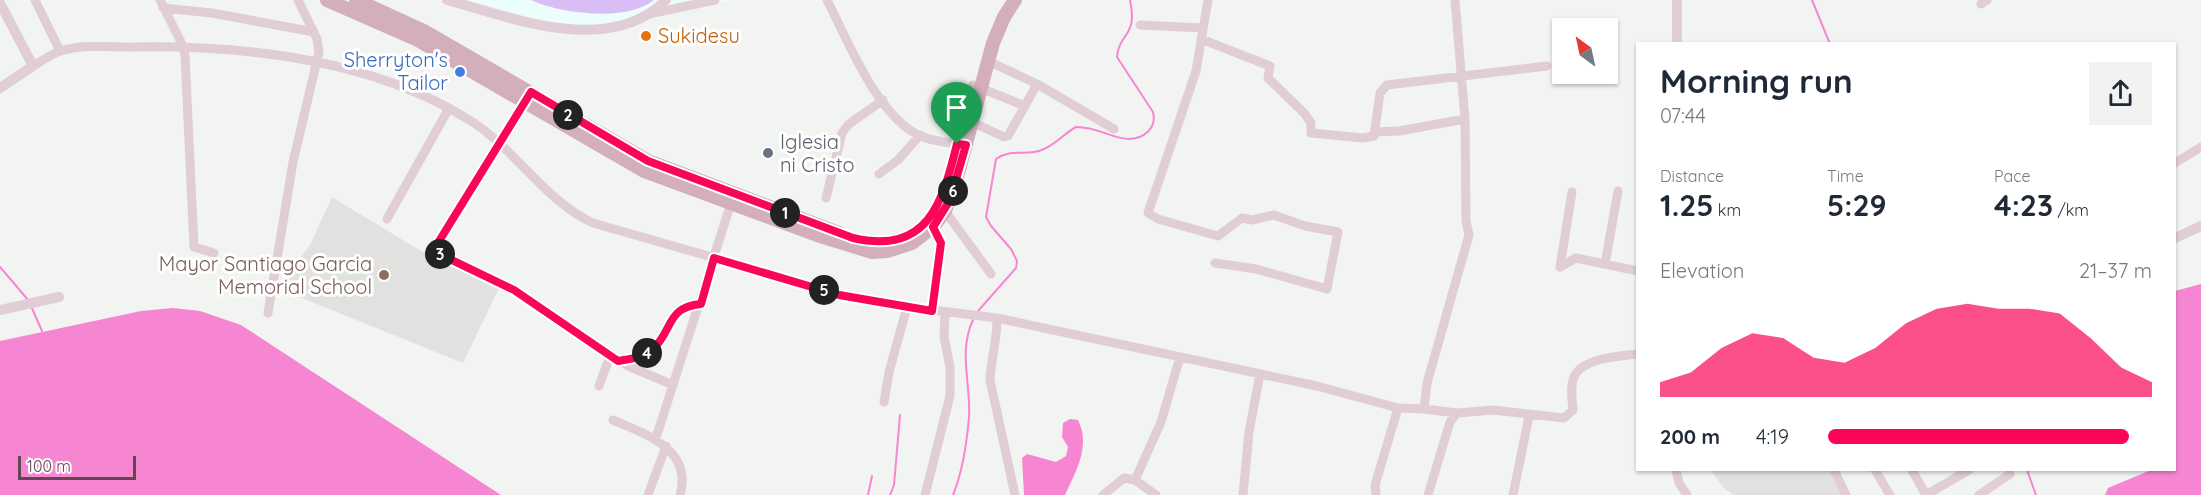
<!DOCTYPE html>
<meta charset="utf-8">
<style>
:root{--surface:#fff;--page:#f2f2f3;--text:#1f2937;--muted:#747a83;--accent:#fa0656}
body{margin:0;font-family:Quicksand,sans-serif;background:var(--page);color:var(--text);height:100vh;display:flex;flex-direction:column;font-size:22px;white-space:nowrap}
*{box-sizing:border-box;margin:0}
p{font-size:20px;color:var(--muted)}
.icon{flex:none;width:33px;height:33px;fill:none;stroke:currentColor;stroke-width:2;stroke-linecap:round;stroke-linejoin:round}
.map{position:relative;flex:1;overflow:hidden}
.sheet{position:absolute;left:1636px;top:42px;width:540px;height:429px;display:flex;flex-direction:column;background:var(--surface);border-radius:0px;box-shadow:0 2px 4px #0004}
.sheet>*{flex:none}
.needle{width:39px;rotate:327deg}
.tools{position:absolute;left:1552px;top:18px;display:grid;gap:12px}
.tools a{display:grid;place-items:center;width:66px;height:66px;border-radius:0px;background:var(--surface);box-shadow:0 2px 4px #0004;font-size:30px}
.scale{position:absolute;left:18px;bottom:15px;width:118px;box-sizing:border-box;padding-left:6px;border:3px solid #624752;border-top:0;font-size:16px;line-height:21px;white-space:nowrap;color:#624752;-webkit-text-stroke:4px #fff;paint-order:stroke}
.pin{position:absolute;display:grid;place-items:center;width:51px;height:51px;color:#fff;margin:-62px -26px;border-radius:50% 50% 50% 0;rotate:-45deg;box-shadow:0 0 6px #0007}
.pin .icon{rotate:45deg}
.km{position:absolute;width:30px;height:30px;margin:-15px;border-radius:50%;background:#222;color:#fff;font-size:16px;line-height:30px;text-align:center}
.round{display:grid;place-items:center;flex:none;width:63px;height:63px;border-radius:0px;background:var(--page)}
.headline{display:flex;align-items:center;justify-content:space-between;height:102px;padding:0 24px}
h1{font-size:33px;font-weight:700;line-height:45px}
.stats{display:grid;grid-template-columns:repeat(3,1fr);gap:9px;height:102px;padding:6px 24px}
.stats div{display:grid;align-content:center}
.stats b{font-size:30px;font-weight:700}
.stats small{font-size:16px;font-weight:400}
.stats p{font-size:16px}
.chart{height:168px;padding:12px 24px}
.chart p{display:flex;justify-content:space-between}
.chart svg{width:100%;height:108px;margin-top:6px;fill:var(--accent);opacity:.7}
ul{padding:0 24px;list-style:none;font-size:20px}
li{display:grid;grid-template-columns:96px 72px 1fr;align-items:center;height:45px}
li i{height:15px;border-radius:8px;background:var(--accent)}
.map>svg:first-child{display:block}
.commercial{fill:#ecfefb}
.education{fill:#e1e2e0}
.green{fill:#d9bdf5}
.water{fill:#f686d2}
.lines{fill:none;stroke-linecap:round;stroke-linejoin:round}
.stream{stroke:#f686d2;stroke-width:2}
.minor{stroke:#e0cdd5;stroke-width:9}
.tertiary{stroke:#e0cdd5;stroke-width:10}
.primary{stroke:#d3afbd;stroke-width:14}
.route-casing{stroke:#fff;stroke-width:12}
.route{stroke:#fa0656;stroke-width:8}
.food-dot{fill:#e8710a;stroke:#fff;stroke-width:2}
.shop-dot{fill:#3f7fe0;stroke:#fff;stroke-width:2}
.worship-dot{fill:#6b7280;stroke:#fff;stroke-width:2}
.education-dot{fill:#8d6e63;stroke:#fff;stroke-width:2}
.labels{text-anchor:middle;stroke-width:6;stroke-linejoin:round;paint-order:stroke}
.food-label{font-size:20px;fill:#c56008;stroke:#fff;text-anchor:start}
.shop-label{font-size:20px;fill:#366cbe;stroke:#fff;text-anchor:end}
.worship-label{font-size:20px;fill:#5b616d;stroke:#fff;text-anchor:start}
.education-label{font-size:20px;fill:#785e54;stroke:#fff;text-anchor:end}
</style>
<div class="map">
<svg width="2201" height="495" viewBox="0 0 2201 495">
<rect width="100%" height="100%" fill="#f2f4f2"/>
<path class="commercial" d="M468,0H731L646,20L596,25L565,24L530,17Z"/>
<path class="education" d="M332,197L421,251L501,284L463,363L277,288L310,245Z
M1711,470H1830L1844,495H1733L1723,487Z"/>
<path class="green" d="M531,0H654C627,22 561,14 531,0Z"/>
<path class="water" d="M2201,284V495H2105L2108,488L2151,470H2175V291Z
M173,308L200,311L241,325L501,495H0V341L141,311Z
M1070,419L1078,420C1091,446 1076,471 1065,495H1024L1022,458L1027,454L1056,462L1066,456L1068,447L1062,437L1063,423Z"/>
<g class="lines">
<path class="stream" d="M1812,0L1830,44
M0,267L29,301
M31,306L42,331
M978,311L1016,268L1017,261L1011,249L991,226L986,217L996,159C1010,149 1024,155 1039,151C1054,147 1063,134 1076,127C1098,127 1110,138 1128,139C1144,139 1157,128 1153,112L1117,57C1119,32 1138,38 1130,0
M2027,470L2036,495
M868,495L872,476
M890,495L894,485L900,415
M953,495C962,473 967,441 969,417C971,383 958,352 973,320"/>
<path class="minor" d="M35,0L60,51
M160,0L183,46L185,56L194,247L214,253
M827,0C848,41 877,116 920,136C935,142 950,143 966,145
M1208,0L1196,71L1148,213L1158,219L1218,236L1242,218L1252,220L1274,215L1305,226L1338,232L1327,289L1256,269L1215,263
M1455,0L1465,119L1466,221L1469,235L1427,383L1424,409L1457,413L1493,410L1564,418L1573,410C1572,400 1570,386 1574,377C1582,358 1620,356 1638,354
M1981,4L1987,0
M163,8L212,13L314,32
M649,14L715,0
M1140,25L1203,28
M1201,39L1270,66L1268,78L1305,114L1311,123V133L1363,138L1374,136L1380,93L1387,85L1547,66
M988,61L1037,84L1114,129
M33,66C42,61 51,54 61,51C83,44 111,47 133,47C246,45 374,60 471,121C515,149 545,201 593,223L869,302L997,318L1317,386L1398,408L1424,409
M973,85L1025,106
M526,99L433,251L514,290L628,366L673,385
M972,122L1004,137L1008,136L1037,84
M1376,132L1399,131L1465,119
M2175,163L2201,147
M879,174L898,160L920,135
M1572,192L1560,267L1576,258L1638,271
M826,198L842,133L849,124L883,100
M945,211L991,274
M387,219L449,108
M1605,264L1618,191
M932,311L941,243L933,227
M268,313L293,162L319,52L317,39L298,0
M997,318C997,342 991,358 990,380L1015,495
M618,361C630,359 643,358 653,349C673,331 666,307 701,304
M599,386L610,356
M884,402L889,372L907,307
M613,420C646,434 693,450 680,495
M656,438L732,200
M1676,470L1679,483L1687,495
M1834,470L1846,495
M1875,470L1890,495
M1912,470L1926,495
M1135,480L1161,422L1180,357
M648,495L666,446
M925,495L950,396V367L944,337L945,312
M1103,495L1124,478L1135,480L1156,495
M1243,495L1249,432L1260,374
M1376,495L1375,485L1398,408
M1428,495L1450,422L1457,413
M1513,495L1529,416
M1926,495L1969,470
M1979,495L2010,474"/>
<path class="tertiary" d="M447,0C513,18 609,57 666,0
M0,3L33,66L0,88
M1677,44V0
M2175,238L2201,226
M0,310L59,297"/>
<path class="primary" d="M327,0L416,39L644,171L817,235L872,252L887,251L912,243L933,227L945,211L959,170L993,43L1004,17L1015,0
M356,0L424,31L648,161L839,233"/>
</g>
<g class="lines">
<g class="route-casing">
<path id="route" d="M531,92L648,161L853,238C928,255 942,204 957,144L966,145L950,200L933,227L941,243L932,311L839,295L714,258L701,304C666,307 673,331 653,349C643,358 630,359 618,361L514,290L433,251Z"/>
</g>
<use href="#route" class="route"/>
</g>
<circle class="food-dot" cx="646" cy="36" r="6"/>
<circle class="shop-dot" cx="460" cy="72" r="6"/>
<circle class="worship-dot" cx="768" cy="153" r="6"/>
<circle class="education-dot" cx="384" cy="275" r="6"/>
<g class="labels">
<g class="food-label">
<text x="658" y="43">Sukidesu</text>
</g>
<g class="shop-label">
<text x="448" y="67">Sherryton's<tspan x="448" dy="23">Tailor</tspan></text>
</g>
<g class="worship-label">
<text x="780" y="149">Iglesia<tspan x="780" dy="23">ni Cristo</tspan></text>
</g>
<g class="education-label">
<text x="372" y="271">Mayor Santiago Garcia<tspan x="372" dy="23">Memorial School</tspan></text>
</g>
</g>
</svg>
<div class="tools">
<a><svg class="needle" viewBox="-14 -14 28 28"><path d="M0-13l5 13h-10z" fill="#e53935"/><path d="M0 13l5-13h-10z" fill="#747a83"/></svg></a>
</div>
<div class="scale">100 m</div>
<div class="pin" style="left:957px;top:144px;background:#1e9e55"><svg class="icon" aria-label="arrive" viewBox="0 0 24 24"><path d="M6 21V4h12l-3 4 3 4H6"/></svg></div>
<b class="km" style="left:785px;top:213px">1</b>
<b class="km" style="left:568px;top:115px">2</b>
<b class="km" style="left:440px;top:254px">3</b>
<b class="km" style="left:647px;top:353px">4</b>
<b class="km" style="left:824px;top:290px">5</b>
<b class="km" style="left:953px;top:191px">6</b>
<section class="sheet">
<div class="headline"><div><h1>Morning run</h1><p>07:44</p></div><a class="round"><svg class="icon" aria-label="share" viewBox="0 0 24 24"><path d="M12 15V3M7 8l5-5 5 5M5 13v7h14v-7"/></svg></a></div>
<div class="stats">
<div><p>Distance</p><b>1.25<small> km</small></b></div>
<div><p>Time</p><b>5:29</b></div>
<div><p>Pace</p><b>4:23<small> /km</small></b></div>
</div>
<div class="chart"><p><span>Elevation</span>21–37 m</p>
<svg viewBox="0 0 160 44" preserveAspectRatio="none"><path d="M0 44V38L10 34L20 24L30 18L40 20L50 28L60 30L70 24L80 14L90 8L100 6L110 8L120 8L130 10L140 20L150 32L160 38V44z"/></svg>
</div>
<ul>
<li><b>200 m</b>4:19<i style="width:93%"></i></li>
</ul>
</section>
</div>
